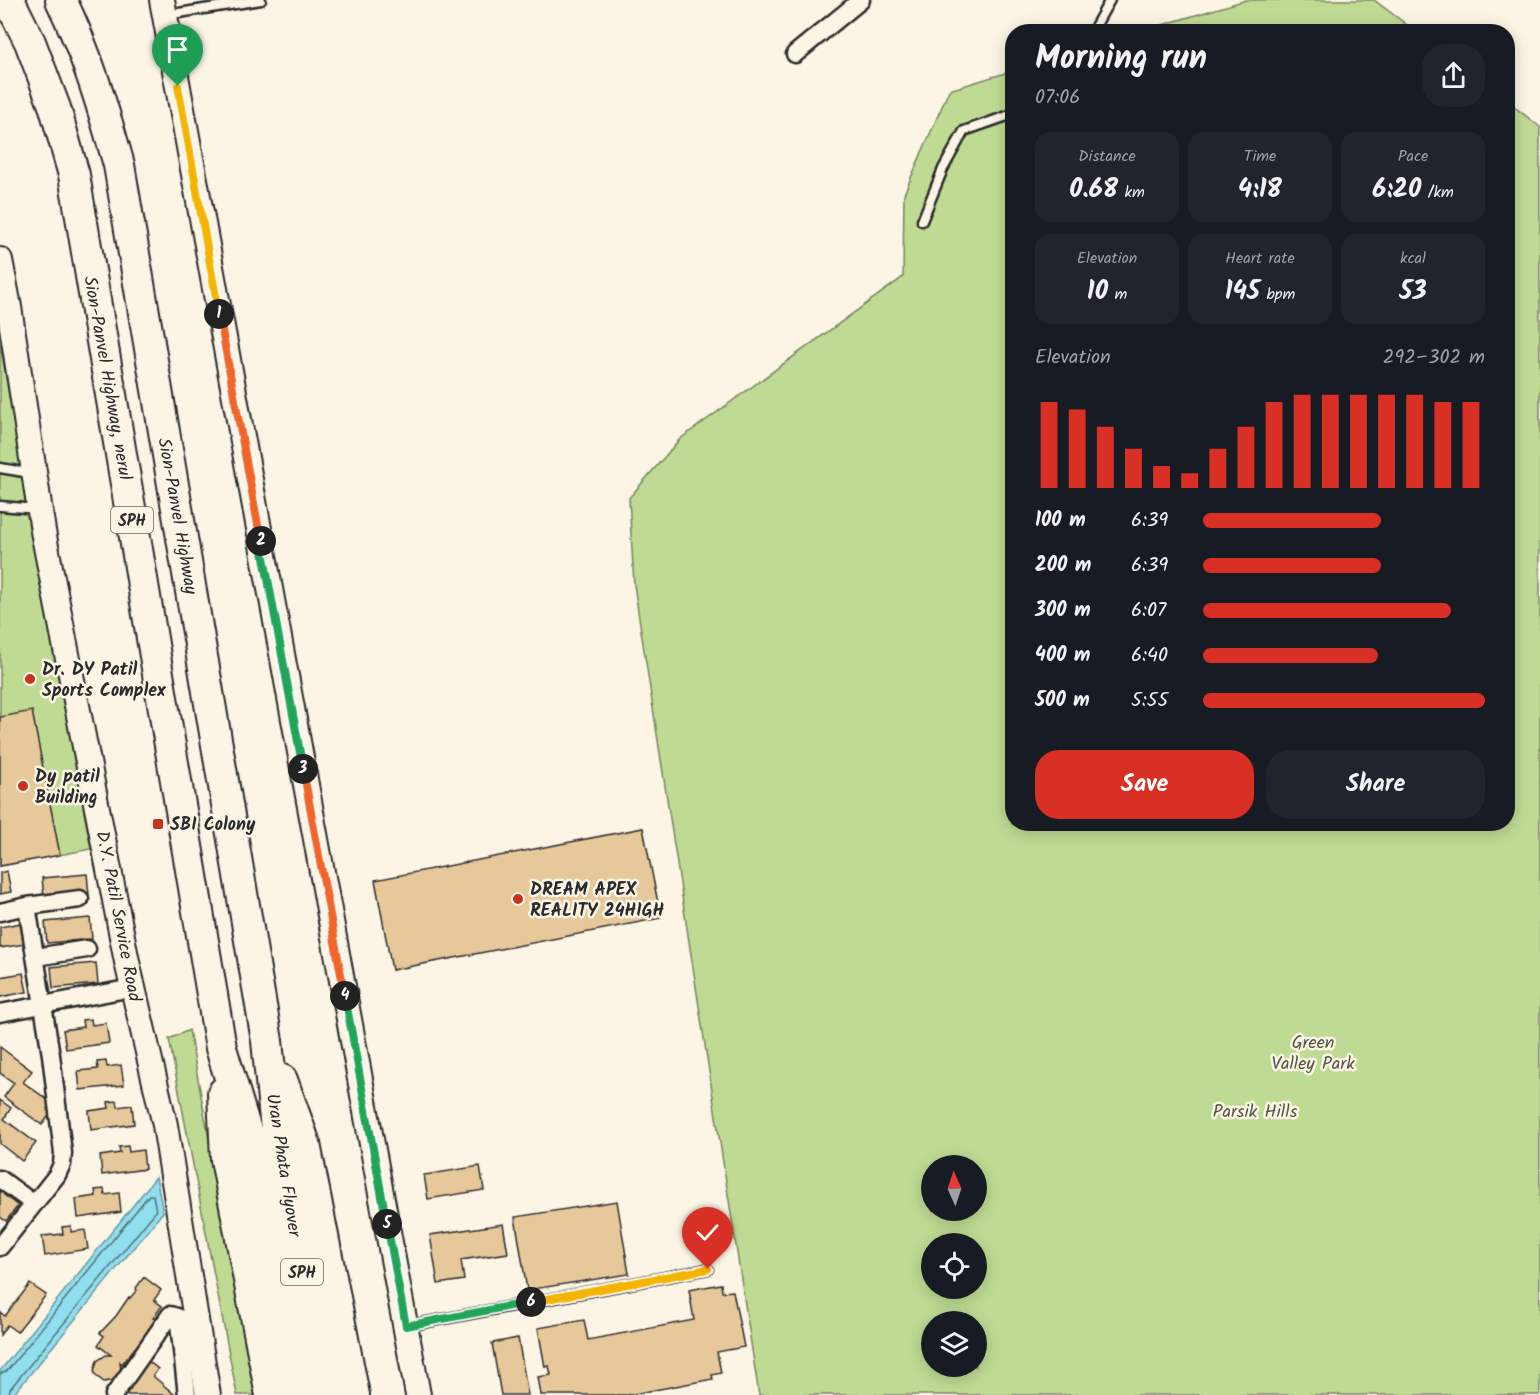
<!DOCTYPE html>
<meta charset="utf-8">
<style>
:root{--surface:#171b24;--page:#20242c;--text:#f1f3f6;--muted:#9ea1a6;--accent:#d93025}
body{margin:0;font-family:Kalam,sans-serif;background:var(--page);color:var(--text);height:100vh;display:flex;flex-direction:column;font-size:22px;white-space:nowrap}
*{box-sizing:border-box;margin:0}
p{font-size:20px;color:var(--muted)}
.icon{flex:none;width:33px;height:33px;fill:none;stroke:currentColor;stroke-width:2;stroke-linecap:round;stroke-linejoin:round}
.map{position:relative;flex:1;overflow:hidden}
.drawer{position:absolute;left:1005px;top:24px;width:510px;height:807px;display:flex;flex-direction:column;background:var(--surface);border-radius:24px;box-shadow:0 3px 15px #0003}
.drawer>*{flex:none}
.needle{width:39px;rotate:357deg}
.tools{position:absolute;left:921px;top:1155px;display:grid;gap:12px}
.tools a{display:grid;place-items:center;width:66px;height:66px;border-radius:50%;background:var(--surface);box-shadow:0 3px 15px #0003;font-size:30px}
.pin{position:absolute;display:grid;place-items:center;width:51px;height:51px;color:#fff;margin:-62px -26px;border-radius:50% 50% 50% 0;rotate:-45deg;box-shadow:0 0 6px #0007}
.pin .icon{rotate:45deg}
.km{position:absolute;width:30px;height:30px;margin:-15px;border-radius:50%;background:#222;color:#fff;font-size:16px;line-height:30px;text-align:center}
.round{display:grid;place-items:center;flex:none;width:63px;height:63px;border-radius:24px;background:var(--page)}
.head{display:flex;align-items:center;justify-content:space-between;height:102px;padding:0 30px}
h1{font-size:33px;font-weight:700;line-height:45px}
.figures{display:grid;grid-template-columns:repeat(3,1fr);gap:9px;height:102px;padding:6px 30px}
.figures div{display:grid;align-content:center;border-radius:15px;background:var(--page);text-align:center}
.figures b{font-size:26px;font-weight:700}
.figures small{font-size:16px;font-weight:400}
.figures p{font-size:16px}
.chart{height:168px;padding:12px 30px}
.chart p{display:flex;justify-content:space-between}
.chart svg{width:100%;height:108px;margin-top:6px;stroke:var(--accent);stroke-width:6}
.cta{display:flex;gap:12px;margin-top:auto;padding:12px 30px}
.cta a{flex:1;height:69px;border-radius:24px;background:var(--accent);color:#fff;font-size:24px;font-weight:700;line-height:69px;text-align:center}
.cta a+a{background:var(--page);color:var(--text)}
ul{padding:0 30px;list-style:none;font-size:20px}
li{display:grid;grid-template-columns:96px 72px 1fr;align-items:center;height:45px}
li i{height:15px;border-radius:8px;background:var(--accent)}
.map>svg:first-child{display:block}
.green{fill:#bfdb93;stroke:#75835f;stroke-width:1.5;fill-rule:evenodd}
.water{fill:#90dfee;stroke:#6897a0;stroke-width:1.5}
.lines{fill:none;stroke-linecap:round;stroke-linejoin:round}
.shore{stroke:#537379;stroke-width:1.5}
.building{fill:#e7c89a;stroke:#2b2b2b;stroke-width:1.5}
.lane-casing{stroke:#2b2b2b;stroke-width:13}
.street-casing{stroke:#2b2b2b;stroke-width:21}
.secondary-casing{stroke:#2b2b2b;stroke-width:28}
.highway-casing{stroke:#2b2b2b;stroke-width:34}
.lane{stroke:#fcf5e5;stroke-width:8}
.street{stroke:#fcf5e5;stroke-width:16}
.secondary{stroke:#fcf5e5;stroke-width:24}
.highway{stroke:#fcf5e5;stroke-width:30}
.split-1-casing{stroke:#fff;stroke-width:12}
.split-2-casing{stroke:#fff;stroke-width:12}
.split-3-casing{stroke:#fff;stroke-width:12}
.split-4-casing{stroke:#fff;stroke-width:12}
.split-5-casing{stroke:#fff;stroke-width:12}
.split-6-casing{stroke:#fff;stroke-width:12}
.split-7-casing{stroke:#fff;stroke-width:12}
.split-1{stroke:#f5b400;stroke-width:8}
.split-2{stroke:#f0652b;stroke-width:8}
.split-3{stroke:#22a559;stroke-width:8}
.split-4{stroke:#f0652b;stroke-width:8}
.split-5{stroke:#22a559;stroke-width:8}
.split-6{stroke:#22a559;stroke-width:8}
.split-7{stroke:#f5b400;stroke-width:8}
.poi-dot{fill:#c8321e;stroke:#fcf5e5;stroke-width:2}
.labels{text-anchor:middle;stroke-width:5;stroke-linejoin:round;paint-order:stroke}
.shield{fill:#fcf5e5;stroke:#6a6863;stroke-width:1.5}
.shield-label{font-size:16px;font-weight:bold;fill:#2b2b2b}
.street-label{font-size:18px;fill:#2b2b2b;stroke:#fcf5e5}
.poi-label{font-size:18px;font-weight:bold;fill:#2b2b2b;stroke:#fcf5e5;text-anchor:start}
.park-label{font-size:18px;fill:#505745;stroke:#fcf5e5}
</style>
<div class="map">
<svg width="1540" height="1395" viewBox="0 0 1540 1395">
<rect width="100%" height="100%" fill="#fcf5e5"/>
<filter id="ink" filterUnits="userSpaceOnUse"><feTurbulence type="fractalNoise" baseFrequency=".0167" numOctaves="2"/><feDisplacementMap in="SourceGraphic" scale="12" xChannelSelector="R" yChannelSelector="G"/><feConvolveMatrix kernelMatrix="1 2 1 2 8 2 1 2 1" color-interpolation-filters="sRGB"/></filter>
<g filter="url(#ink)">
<path class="green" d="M1246,0H1374L1415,31H1142Z
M1012,71V824H1508V102L1540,127V1395H759L634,585L629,498L680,439L903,277L904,194L949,90ZM932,1166H976V1210H932ZM932,1244H976V1288H932ZM932,1322H976V1366H932Z
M0,343L28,508L91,849L0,866Z
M189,1030L256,1395H237L169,1039Z"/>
<path class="water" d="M156,1177L163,1212L13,1395H0V1371Z"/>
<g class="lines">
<path class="shore" d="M0,1374L7,1371L149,1195H153L156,1211L10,1389L9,1395"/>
</g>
<path class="building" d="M32,711L60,855L0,866V717Z
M643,828L661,918L392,970L375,880Z
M643,828L661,918L392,970L375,880Z
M7,871L11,892L0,894V873Z
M87,874L89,895L44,898L42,878Z
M90,918L92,939L47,943L45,922Z
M21,923L25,944L0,948V927Z
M96,963L98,984L53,988L51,967Z
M23,973L27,992L0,997V977Z
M91,1019L92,1025L106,1023L109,1043L66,1049L63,1030L83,1027L82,1020Z
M0,1047L32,1071L23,1082L56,1106L42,1125L4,1097L14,1083L0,1073Z
M106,1061L107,1067L121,1065L124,1085L80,1090L78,1071L98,1069L97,1062Z
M0,1100L11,1108L4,1119L36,1143L22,1161L0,1144Z
M117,1101L118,1107L132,1105L134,1124L91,1130L89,1111L109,1108L108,1102Z
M128,1146L129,1152L143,1150L145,1169L102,1175L100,1156L120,1153L119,1147Z
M480,1166L484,1190L428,1199L424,1175Z
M0,1187L9,1189L4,1195L18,1206L6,1221L0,1217Z
M104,1189L105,1195L119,1193L121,1212L78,1218L76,1199L96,1196L95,1190Z
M617,1201L629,1274L527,1290L515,1217Z
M503,1224L508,1253L461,1260L464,1280L438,1284L430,1235Z
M71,1226V1232L85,1230L88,1249L45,1256L42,1236L63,1234L62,1227Z
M144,1277L161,1290L154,1300L162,1306L153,1318L157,1321L122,1364L120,1362L121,1372L115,1380L104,1382L96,1376L94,1371L97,1361L106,1355H111L98,1345L104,1336L100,1333L116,1316L129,1297L130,1298L137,1290L136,1288Z
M30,1284L46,1295L17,1332L7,1325L0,1335V1312L5,1316Z
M721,1284L722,1292L733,1291L744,1347L717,1352L721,1373L712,1375L713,1379L628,1395H541L538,1377L551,1375L549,1366L545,1367L538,1328L584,1320L588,1340L694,1320L689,1290Z
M518,1338L528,1395H501L492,1343Z
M148,1361L158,1369L153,1376L175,1395H122Z"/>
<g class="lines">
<g class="lane-casing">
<path id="lane" d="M166,15L261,0
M1092,32L1110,0
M922,221L943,169L964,131L1010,115L1012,116
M0,468L30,473
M0,506L38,509
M406,1326L708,1269"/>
</g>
<g class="street-casing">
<path id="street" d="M795,54L861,0
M27,906L80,899
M0,912L27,906L51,1055L63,1153L62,1164L57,1175L0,1247
M36,957L87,949
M0,1013L132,988
M0,1179L34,1204
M114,1395L170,1315L177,1317L179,1324L187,1395"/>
</g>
<g class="secondary-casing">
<path id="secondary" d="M162,0L418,1395
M0,260L9,307L43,531L127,962L165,1125L208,1395"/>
</g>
<g class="highway-casing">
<path id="highway" d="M9,0L30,42L55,108L74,175L221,1048L253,1154L299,1395
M61,0C87,53 103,108 119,165L267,1041L278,1149L326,1395
M282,1080L305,1144L354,1395
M223,1093L226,1159L271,1395"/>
</g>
<use href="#lane" class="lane"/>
<use href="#street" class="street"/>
<use href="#secondary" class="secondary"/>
<use href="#highway" class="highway"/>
</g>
</g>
<g class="lines" filter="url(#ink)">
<g class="split-1-casing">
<path id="split-1" d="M178,86L219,314"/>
</g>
<g class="split-2-casing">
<path id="split-2" d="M219,314L261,541"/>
</g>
<g class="split-3-casing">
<path id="split-3" d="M261,541L303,769"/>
</g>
<g class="split-4-casing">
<path id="split-4" d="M303,769L345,996"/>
</g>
<g class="split-5-casing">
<path id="split-5" d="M345,996L387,1224"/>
</g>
<g class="split-6-casing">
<path id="split-6" d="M387,1224L406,1326L531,1302"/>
</g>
<g class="split-7-casing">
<path id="split-7" d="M531,1302L708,1269"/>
</g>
<use href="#split-1" class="split-1"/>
<use href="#split-2" class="split-2"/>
<use href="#split-3" class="split-3"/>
<use href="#split-4" class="split-4"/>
<use href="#split-5" class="split-5"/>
<use href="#split-6" class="split-6"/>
<use href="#split-7" class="split-7"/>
</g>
<g class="poi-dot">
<circle cx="30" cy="679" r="6"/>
<circle cx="23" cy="786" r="6"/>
<rect x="152" y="818" width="12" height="12" rx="3"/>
<circle cx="518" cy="899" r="6"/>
</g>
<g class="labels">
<g class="shield">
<rect x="111" y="507" width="42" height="26" rx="4.5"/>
<rect x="281" y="1259" width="42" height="26" rx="4.5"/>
</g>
<g class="shield-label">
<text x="132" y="526">SPH</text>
<text x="302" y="1278">SPH</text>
</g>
<g class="street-label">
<text transform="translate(108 378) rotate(80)" y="6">Sion-Panvel Highway, nerul</text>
<text transform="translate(178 516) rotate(80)" y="6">Sion-Panvel Highway</text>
<text transform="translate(119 916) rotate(79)" y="6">D.Y. Patil Service Road</text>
<text transform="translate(284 1165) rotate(81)" y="6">Uran Phata Flyover</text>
</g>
<g class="poi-label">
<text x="42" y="675">Dr. DY Patil<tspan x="42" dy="21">Sports Complex</tspan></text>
<text x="35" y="782">Dy patil<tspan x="35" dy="21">Building</tspan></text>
<text x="170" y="830">SBI Colony</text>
<text x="530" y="895">DREAM APEX<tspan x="530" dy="21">REALITY 24HIGH</tspan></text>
</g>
<g class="park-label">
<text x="1313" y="1048">Green<tspan x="1313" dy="21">Valley Park</tspan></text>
<text x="1255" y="1117">Parsik Hills</text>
</g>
</g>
</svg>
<div class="tools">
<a><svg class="needle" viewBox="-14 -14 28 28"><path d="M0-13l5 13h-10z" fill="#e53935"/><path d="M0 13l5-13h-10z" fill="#9ea1a6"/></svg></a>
<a><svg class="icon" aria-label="locate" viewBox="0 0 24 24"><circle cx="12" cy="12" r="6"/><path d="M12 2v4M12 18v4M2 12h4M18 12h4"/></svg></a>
<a><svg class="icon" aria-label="layers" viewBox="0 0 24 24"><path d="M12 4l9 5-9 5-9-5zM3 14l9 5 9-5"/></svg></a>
</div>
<div class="pin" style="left:178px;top:86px;background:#1e9e55"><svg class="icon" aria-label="arrive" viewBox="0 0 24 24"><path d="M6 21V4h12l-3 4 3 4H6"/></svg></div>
<div class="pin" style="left:708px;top:1269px;background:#d93025"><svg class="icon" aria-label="check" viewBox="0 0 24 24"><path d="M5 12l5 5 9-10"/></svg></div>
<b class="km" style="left:219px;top:314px">1</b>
<b class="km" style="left:261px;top:541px">2</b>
<b class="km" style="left:303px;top:769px">3</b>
<b class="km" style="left:345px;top:996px">4</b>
<b class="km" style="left:387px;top:1224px">5</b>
<b class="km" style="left:531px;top:1302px">6</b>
<section class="drawer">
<div class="head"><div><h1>Morning run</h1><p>07:06</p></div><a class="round"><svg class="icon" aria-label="share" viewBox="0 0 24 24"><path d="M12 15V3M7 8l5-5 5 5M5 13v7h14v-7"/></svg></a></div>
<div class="figures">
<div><p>Distance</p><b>0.68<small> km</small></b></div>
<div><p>Time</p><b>4:18</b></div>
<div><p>Pace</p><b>6:20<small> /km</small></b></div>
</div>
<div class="figures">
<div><p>Elevation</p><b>10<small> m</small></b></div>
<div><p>Heart rate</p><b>145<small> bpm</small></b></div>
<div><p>kcal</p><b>53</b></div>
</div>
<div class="chart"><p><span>Elevation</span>292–302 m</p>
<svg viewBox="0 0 160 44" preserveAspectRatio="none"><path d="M5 44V9M15 44V12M25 44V19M35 44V28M45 44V35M55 44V38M65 44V28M75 44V19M85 44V9M95 44V6M105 44V6M115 44V6M125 44V6M135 44V6M145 44V9M155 44V9"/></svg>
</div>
<ul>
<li><b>100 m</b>6:39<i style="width:63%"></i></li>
<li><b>200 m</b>6:39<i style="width:63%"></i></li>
<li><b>300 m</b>6:07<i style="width:88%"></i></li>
<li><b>400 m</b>6:40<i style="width:62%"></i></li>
<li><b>500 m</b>5:55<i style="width:100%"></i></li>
</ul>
<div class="cta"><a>Save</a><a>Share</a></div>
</section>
</div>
